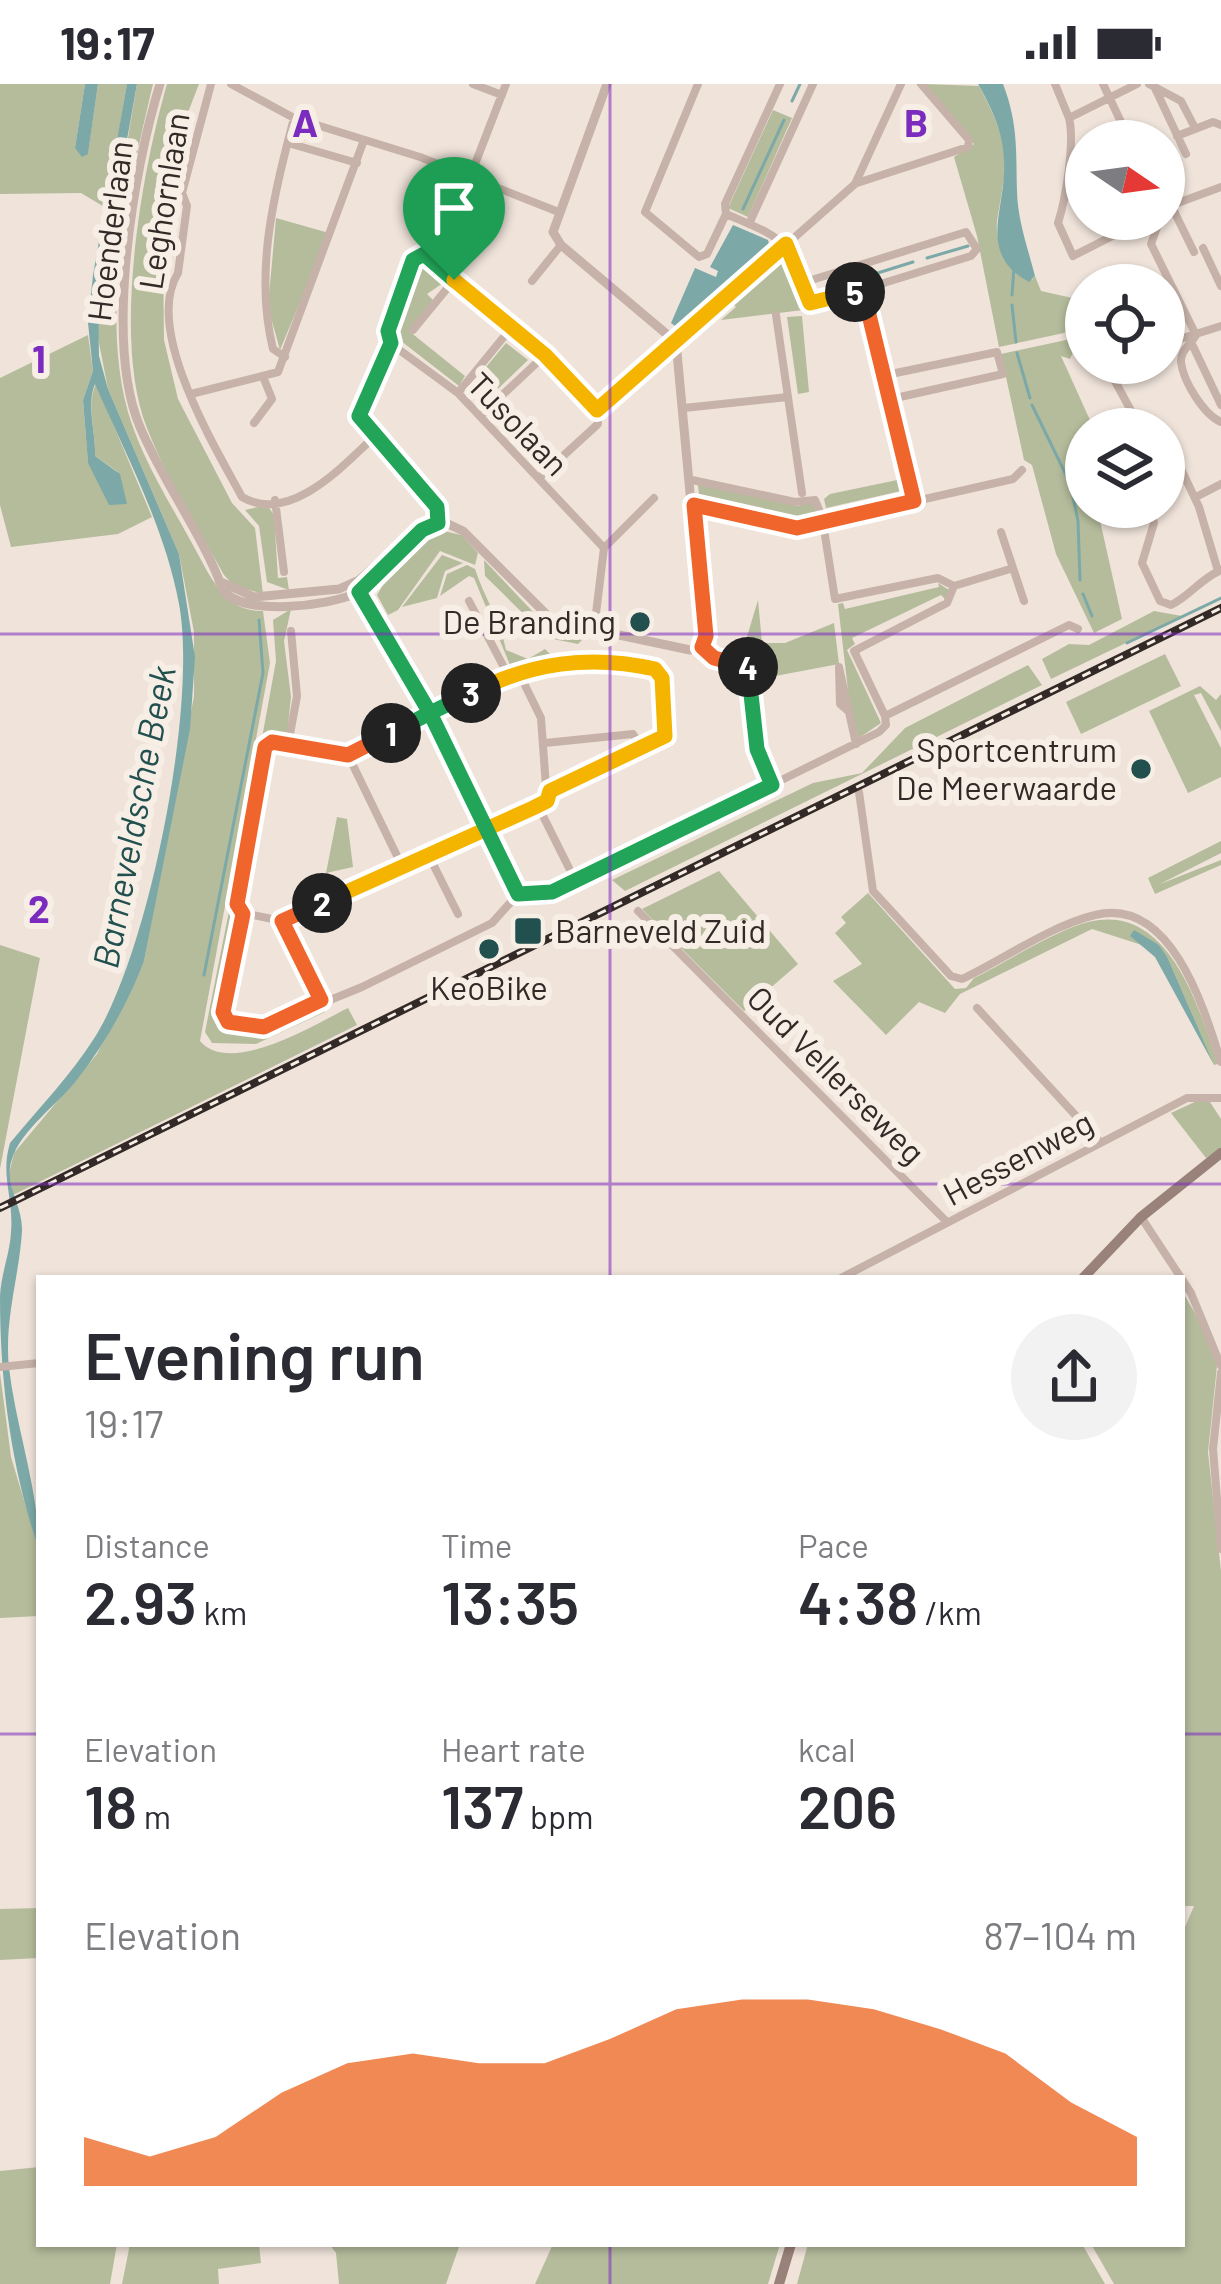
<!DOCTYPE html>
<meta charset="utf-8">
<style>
:root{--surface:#fff;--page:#f2f2f3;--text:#2b2b33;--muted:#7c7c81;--accent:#ea580c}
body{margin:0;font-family:Barlow,sans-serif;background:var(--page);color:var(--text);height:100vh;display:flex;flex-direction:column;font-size:45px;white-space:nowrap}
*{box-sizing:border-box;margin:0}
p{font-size:39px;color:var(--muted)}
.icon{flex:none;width:66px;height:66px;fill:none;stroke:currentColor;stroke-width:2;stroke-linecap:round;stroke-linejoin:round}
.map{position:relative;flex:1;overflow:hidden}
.side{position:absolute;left:36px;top:1191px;width:1149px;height:972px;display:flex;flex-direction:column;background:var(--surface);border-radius:0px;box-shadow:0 3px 9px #0004}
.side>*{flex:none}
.needle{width:78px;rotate:103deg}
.fabs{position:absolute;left:1065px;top:36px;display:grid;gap:24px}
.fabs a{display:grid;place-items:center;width:120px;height:120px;border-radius:50%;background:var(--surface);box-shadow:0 3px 9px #0004;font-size:60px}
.pin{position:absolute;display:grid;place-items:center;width:102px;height:102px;color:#fff;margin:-123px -51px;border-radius:50% 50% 50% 0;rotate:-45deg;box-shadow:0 0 12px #0007}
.pin .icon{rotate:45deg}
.km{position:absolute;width:60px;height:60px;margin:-30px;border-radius:50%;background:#222;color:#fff;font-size:33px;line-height:60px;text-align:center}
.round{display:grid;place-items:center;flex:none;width:126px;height:126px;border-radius:63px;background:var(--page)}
.headline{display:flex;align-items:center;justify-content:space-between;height:204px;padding:0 48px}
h1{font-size:66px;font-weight:600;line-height:90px}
.metrics{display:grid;grid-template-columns:repeat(3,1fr);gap:18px;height:204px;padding:12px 48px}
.metrics div{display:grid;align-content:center}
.metrics b{font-size:60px;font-weight:600}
.metrics small{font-size:33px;font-weight:400}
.metrics p{font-size:33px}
.chart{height:336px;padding:24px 48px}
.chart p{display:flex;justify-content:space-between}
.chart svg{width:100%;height:216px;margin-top:12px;fill:var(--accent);opacity:.7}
.status{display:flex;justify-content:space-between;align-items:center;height:84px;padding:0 60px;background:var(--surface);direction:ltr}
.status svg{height:33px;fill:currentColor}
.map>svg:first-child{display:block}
.green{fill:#b5bc9c}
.water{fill:#7ca9a7}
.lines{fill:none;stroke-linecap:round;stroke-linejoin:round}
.stream{stroke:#7ca9a7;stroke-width:3}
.minor{stroke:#c6b2a8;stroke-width:8}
.tertiary{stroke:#c6b2a8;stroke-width:9}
.secondary{stroke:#998279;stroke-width:10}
.rail-casing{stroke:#332a27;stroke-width:8}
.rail{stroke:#f7eee6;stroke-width:3;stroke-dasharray:9;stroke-linecap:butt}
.split-1-casing{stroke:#fff;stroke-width:24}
.split-2-casing{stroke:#fff;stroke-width:24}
.split-3-casing{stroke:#fff;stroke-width:24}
.split-4-casing{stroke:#fff;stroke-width:24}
.split-5-casing{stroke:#fff;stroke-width:24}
.split-6-casing{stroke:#fff;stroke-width:24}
.split-1{stroke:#22a559;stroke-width:15}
.split-2{stroke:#f0652b;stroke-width:15}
.split-3{stroke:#f5b400;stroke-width:15}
.split-4{stroke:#22a559;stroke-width:15}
.split-5{stroke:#f0652b;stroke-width:15}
.split-6{stroke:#f5b400;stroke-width:15}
.grid{fill:none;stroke:#7b2cbf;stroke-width:3;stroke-opacity:0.55}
.poi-dot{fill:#21504f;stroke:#f7eee6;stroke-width:4.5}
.labels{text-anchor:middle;stroke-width:12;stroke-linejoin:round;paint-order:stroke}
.street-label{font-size:33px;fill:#332a27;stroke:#f7eee6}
.poi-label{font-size:33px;fill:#332a27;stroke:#f7eee6;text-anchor:end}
.water-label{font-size:36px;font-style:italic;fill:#21504f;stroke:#f7eee6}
.grid-label{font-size:39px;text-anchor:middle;font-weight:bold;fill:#7b2cbf;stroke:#f7eee6;stroke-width:12;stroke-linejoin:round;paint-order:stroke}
</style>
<div class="status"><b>19:17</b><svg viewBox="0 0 49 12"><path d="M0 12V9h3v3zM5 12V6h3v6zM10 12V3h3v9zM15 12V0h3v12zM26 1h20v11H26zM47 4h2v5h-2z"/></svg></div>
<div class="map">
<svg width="1221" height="2200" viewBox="0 0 1221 2200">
<rect width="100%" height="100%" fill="#efe3da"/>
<path class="green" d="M0,0H85L75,64L88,69L98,0H127L106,124L81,109L0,110Z
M137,0H153C130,98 103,211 124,312C135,365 168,415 194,463C211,493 224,528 263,527L270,579L200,957C231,993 315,940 348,924L357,941L13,1111L9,1090L14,1069L97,970L144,877L194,612V548L179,470L108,305L96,244Z
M167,0H199L187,31L163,174L164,256L178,315L232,419L255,444L263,510L233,501L224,491C197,443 167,395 147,344C112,257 141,90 167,0Z
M924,0L979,2C994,30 1009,60 1004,94C996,154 985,149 1032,196L1035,192L1041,207L1086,217V232L1064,249L999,263L977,152L954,73L974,60Z
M773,26L792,34L748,133L728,124Z
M459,94L480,101L468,110L462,108L440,166L446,169L438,177L429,166L453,96Z
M276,134L329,149L280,266L268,223Z
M780,174H787L803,226L721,236L736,223L731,218Z
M420,177L446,197L427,210L433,216L409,247L465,292L459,302L392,250V245L399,247Z
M802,232L809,308L798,310L787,233Z
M1086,241L1070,275L1061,272L1094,345H1086V423H1097L1122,535L1094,549L1056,470L1032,381L1024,376L1001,270L1066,256Z
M88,251L93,287L83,316L88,379L118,388L95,372C96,348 86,321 96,299L152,433L118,450L11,463L0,421V294Z
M506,259L528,276L480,322L467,306Z
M902,395L905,406L826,424L824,415L830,410Z
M703,400L798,422L812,418L820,433L797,441L700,419L698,401Z
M267,421L274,431L278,494L287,493L289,506L267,498L259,442L245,426Z
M435,445L461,451L478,469L475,481L440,467L398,526L388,531L377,511L383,501L380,497L421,453Z
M442,471L463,479L445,487L437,514L402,523Z
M484,476L536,531L588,550L578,560L548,554L485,492Z
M467,481L475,485C484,513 501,538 506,566L528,575L545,565L556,576L510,581L474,494L469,492L440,512L447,490Z
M938,499L949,506L945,515L941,511L852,554L855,560L847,566L881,639L859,654L851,632L838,520L843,519L845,525L939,503Z
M758,516L762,559H785L834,539L839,580L759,595L757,577L736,567L735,555L746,556Z
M291,525L284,557L291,613L287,650L262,654L276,577L273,536Z
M1154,527L1182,532L1051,595L1042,575L1069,560L1089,561Z
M1165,570L1181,602L1081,650L1066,618Z
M1028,581L1042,601L625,807L612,796L813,699L862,689L905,644Z
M1200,602L1216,616L1221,610V647L1201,609L1194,611L1221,664V693L1188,709L1149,627Z
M262,661L231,826L235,841H230L223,876L228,878L218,938L227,949L263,947L267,953L315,929V922L325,928L256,960L212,959L205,948Z
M337,733L347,735L353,783L326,789Z
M1221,757V769L1160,800L1221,776V781L1155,810L1148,794Z
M719,787L798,880L744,927L642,825Z
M868,809L955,905L966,904L974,894C1007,878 1064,840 1099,836C1171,827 1200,926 1218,980L1214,981L1159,861L1139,856L1148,863L1092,845L960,910L945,929L919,918L886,951L833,897L862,880L835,849L846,839L841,833Z
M0,861L40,874L0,1085Z
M1199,1016L1210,1018L1221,1035V1066L1206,1074L1171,1029Z
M1182,1207L1209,1253L1217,1282L1208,1368L1221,1487V2200H1114L1091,2160H1182V1850L1194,1822H1182Z
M0,1289L11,1373L39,1466V1532L0,1534Z
M39,1824V1874L0,1876V1825Z
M39,2083V2160H117L110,2200H0V2087Z
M130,2160H259L261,2179L218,2185L219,2200H122Z
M329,2160H460L446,2200H339L336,2169Z
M553,2160H780L768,2200H535Z
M808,2160H1082L1105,2200H797Z"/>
<path class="water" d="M85,0H98L88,70L82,73L75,64Z
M127,0H137L98,217L99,272L108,305L179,470L195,573L190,645L144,877C127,921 105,960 76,997C57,1021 21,1046 12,1075C3,1101 23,1121 22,1147C19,1194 4,1236 9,1284C16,1344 39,1406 39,1466C11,1383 0,1299 0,1212C1,1190 10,1169 11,1148C14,1114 0,1092 10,1059C39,1024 71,991 95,953C149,867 198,620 179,520C165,444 126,371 95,300C86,321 96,348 95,372L120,390L127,420L109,421L88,379L83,316L93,287L88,239L93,191Z
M978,0H1003C1018,39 1016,66 1017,106C1017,134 1028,165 1035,192L1029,198C979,171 1003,129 1004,89C1006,55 994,28 978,0Z
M733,141L768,156L770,164L679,245L671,239L695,184L716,193L718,187L710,183Z
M1134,846L1159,861L1167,873L1214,981L1155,873L1130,852Z"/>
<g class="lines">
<path class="stream" d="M792,17L800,0
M743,125L784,36
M927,174L968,162
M868,192L913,178
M814,209L850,198
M1012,211L1014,183
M1012,221L1016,258
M1017,269L1030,314
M1032,321L1070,399L1078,437L1080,496
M1083,510L1092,532
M1127,559L1221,514
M204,891L263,589L259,536"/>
<path class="minor" d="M211,0L182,109L187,122L178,189C143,245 215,363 242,413C289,441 343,382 374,353
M231,0L294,34L420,73L556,127
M473,0L502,11
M698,0L645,128L699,173L707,170L726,130C788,157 786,152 807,217L816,220L971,172L977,165L966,148L802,199
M1055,0L1069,34
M1103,0L1130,57
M1137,0L1069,34C1075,58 1066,114 1058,139L1073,172L1146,135
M1149,0L1181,17L1195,44
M1154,2L1186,70
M1177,52L1213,38L1221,41
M288,59L357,79
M470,93L506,0
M857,99L968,63L969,56L921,0
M1172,123L1194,168
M1164,124L1221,103
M726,130L725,120L780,0
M1160,135L1151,160L1196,251C1191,260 1180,267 1181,278C1183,297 1204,331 1221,338
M749,140L813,0
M1203,164L1221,202
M424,170L545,271L597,326
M857,183L913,417
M443,187L473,109
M532,197L561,161
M776,231L802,409
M413,246L454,196
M676,258L855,100L901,0
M390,259L458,309L604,464
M1164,260L1221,242
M1192,260L1221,321
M285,273L273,265C254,188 274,110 294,34
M1127,279L1110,288L1141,345
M886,291L997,268L1003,290L891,315
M458,309L511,244
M191,310L278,288L364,56
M684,324L788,313
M480,332L545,271
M254,339L272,315L264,295
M1164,365L1173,368L1199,423L1218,487
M539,394L598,340L597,326L673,254
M692,396L795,418L815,416L824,437
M1196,413L1221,400
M275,416L284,488
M694,421L797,444L1013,395L1022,386
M1150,423L1154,439L1142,479L1160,517L1171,521C1191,511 1199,496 1221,486
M438,439L434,416L359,334L390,259L388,247L414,176L424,170L452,86
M823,439L835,515L938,494L954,502L1010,485
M1001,448L1024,517
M354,498L430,629L518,810
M469,517L508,591
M594,546L604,464L654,414
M291,547L297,612L288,661L265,663L237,820L243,829L223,928L228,938L264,943L362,903L492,839L518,810L558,806L879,648L886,641L885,632L1069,541L1078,545
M702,563L711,573L749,586L757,665L772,701
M847,626L840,620L839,583L856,660
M885,632L854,567L947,519L954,502
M545,659L633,650L641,663
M288,661L348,671L526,583L611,576L659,589L665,652L550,707
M348,671L401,780
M859,708L873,807L951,892L962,895C1004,875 1050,842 1095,831C1171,812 1204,924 1221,978
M538,722L569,784
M430,774L458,830
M638,827L947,1138
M243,829L282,837L547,717L541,634L518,587
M282,837L321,916
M977,924L1100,1058
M1141,1133L1191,1209L1221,1282
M841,1194L1187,1014H1221
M0,1283L39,1279
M1221,1289L1213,1365L1221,1465"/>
<path class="tertiary" d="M160,0C133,87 104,258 140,343C163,398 203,451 223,506C243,533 328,522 357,509C379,498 405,471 419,450
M219,497L254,513L339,505L359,496L406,454L444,438L463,447L553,537L690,566L704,560L676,258L561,161L553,148L607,0"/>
<path class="secondary" d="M1083,1194L1141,1133L1221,1069
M779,2200L791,2160"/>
<g class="rail-casing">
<path id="rail" d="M0,1124L1221,524"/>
</g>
<use href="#rail" class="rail"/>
</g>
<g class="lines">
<g class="split-1-casing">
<path id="split-1" d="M391,649L430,629L359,508L422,446L438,439L437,423L359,332L391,259L388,247L413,176L424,170L454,196"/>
</g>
<g class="split-2-casing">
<path id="split-2" d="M322,819L282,837L321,916L264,943L228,938L223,928L243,830L237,820L265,663L272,658L348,671L391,649"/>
</g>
<g class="split-3-casing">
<path id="split-3" d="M322,819L533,724L547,717L550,707L665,652L662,594L655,585C589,570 531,579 471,609"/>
</g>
<g class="split-4-casing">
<path id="split-4" d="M471,609L430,629L518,810L552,808L772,701L757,665L748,583"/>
</g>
<g class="split-5-casing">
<path id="split-5" d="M748,583L714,574L702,563L706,552L694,421L797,444L914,417L863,206L855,208"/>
</g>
<g class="split-6-casing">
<path id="split-6" d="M454,196L545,271L597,326L786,160L810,219L855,208"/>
</g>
<use href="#split-1" class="split-1"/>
<use href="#split-2" class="split-2"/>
<use href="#split-3" class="split-3"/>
<use href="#split-4" class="split-4"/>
<use href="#split-5" class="split-5"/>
<use href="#split-6" class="split-6"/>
</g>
<path class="grid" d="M610,0V1194M0,550H1221M0,1100H1221M0,1650H39M1182,1650H1221M610,2160V2200"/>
<g class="poi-dot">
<circle cx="640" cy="538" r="12"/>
<circle cx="1141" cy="685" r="12"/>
<rect x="513" y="832" width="30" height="30" rx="6"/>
<circle cx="489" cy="865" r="12"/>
</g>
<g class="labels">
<g class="street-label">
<text transform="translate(164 117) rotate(-81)" y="12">Leghornlaan</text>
<text transform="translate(110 147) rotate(-83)" y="12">Hoenderlaan</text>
<text transform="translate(518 340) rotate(46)" y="12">Tusolaan</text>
<text transform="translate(836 991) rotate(45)" y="12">Oud Vellerseweg</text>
<text transform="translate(1018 1074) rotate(-28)" y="12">Hessenweg</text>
</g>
<g class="poi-label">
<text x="616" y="550">De Branding</text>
<text x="1117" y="678">Sportcentrum<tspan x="1117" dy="38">De Meerwaarde</tspan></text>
<text x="555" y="859" text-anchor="start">Barneveld Zuid</text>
<text x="489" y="916" text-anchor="middle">KeoBike</text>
</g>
<g class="water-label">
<text transform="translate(134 733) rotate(-79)" y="13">Barneveldsche Beek</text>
</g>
</g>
<g class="grid-label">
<text x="305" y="53">A</text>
<text x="916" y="53">B</text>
<text x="39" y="289">1</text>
<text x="39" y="839">2</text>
</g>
</svg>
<div class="fabs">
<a><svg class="needle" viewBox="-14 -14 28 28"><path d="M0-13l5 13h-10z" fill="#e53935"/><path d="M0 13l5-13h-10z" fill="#7c7c81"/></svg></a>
<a><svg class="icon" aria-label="locate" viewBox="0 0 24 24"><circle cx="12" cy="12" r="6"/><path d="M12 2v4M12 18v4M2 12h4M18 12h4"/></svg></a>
<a><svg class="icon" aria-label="layers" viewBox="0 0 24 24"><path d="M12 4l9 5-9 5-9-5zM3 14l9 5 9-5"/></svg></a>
</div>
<div class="pin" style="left:454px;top:196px;background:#1e9e55"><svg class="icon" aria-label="arrive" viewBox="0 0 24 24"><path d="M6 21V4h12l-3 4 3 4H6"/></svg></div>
<b class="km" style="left:391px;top:649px">1</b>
<b class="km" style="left:322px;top:819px">2</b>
<b class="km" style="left:471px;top:609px">3</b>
<b class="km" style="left:748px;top:583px">4</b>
<b class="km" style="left:855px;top:208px">5</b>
<section class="side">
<div class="headline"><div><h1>Evening run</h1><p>19:17</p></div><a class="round"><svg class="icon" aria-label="share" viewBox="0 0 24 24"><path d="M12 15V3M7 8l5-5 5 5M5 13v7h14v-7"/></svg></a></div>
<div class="metrics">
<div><p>Distance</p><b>2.93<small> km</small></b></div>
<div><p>Time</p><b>13:35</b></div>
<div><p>Pace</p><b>4:38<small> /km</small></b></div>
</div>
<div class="metrics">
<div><p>Elevation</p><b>18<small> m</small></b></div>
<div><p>Heart rate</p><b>137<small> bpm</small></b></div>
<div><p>kcal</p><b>206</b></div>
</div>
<div class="chart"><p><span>Elevation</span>87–104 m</p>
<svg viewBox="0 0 160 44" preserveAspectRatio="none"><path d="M0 44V34L10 38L20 34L30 25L40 19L50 17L60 19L70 19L80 14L90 8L100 6L110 6L120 8L130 12L140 17L150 27L160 34V44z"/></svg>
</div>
</section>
</div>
